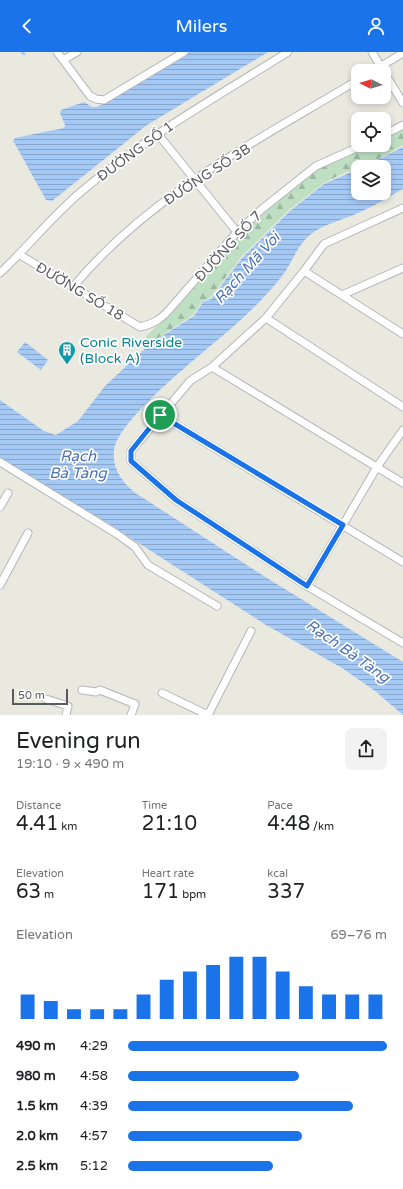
<!DOCTYPE html>
<meta charset="utf-8">
<style>
:root{--surface:#fff;--page:#f2f2f2;--text:#202124;--muted:#757577;--accent:#1a73e8}
body{margin:0;font-family:"Varela Round",sans-serif;background:var(--page);color:var(--text);height:100vh;display:flex;flex-direction:column;font-size:15px;white-space:nowrap}
*{box-sizing:border-box;margin:0}
p{font-size:13px;color:var(--muted)}
.icon{flex:none;width:22px;height:22px;fill:none;stroke:currentColor;stroke-width:2;stroke-linecap:round;stroke-linejoin:round}
.map{position:relative;height:663px;overflow:hidden}
.side{display:flex;flex-direction:column;background:var(--surface);flex:1}
.side>*{flex:none}
.needle{width:26px;rotate:275deg}
.buttons{position:absolute;left:351px;top:12px;display:grid;gap:8px}
.buttons a{display:grid;place-items:center;width:40px;height:40px;border-radius:8px;background:var(--surface);box-shadow:0 2px 6px #0003;font-size:20px}
.scale{position:absolute;left:12px;bottom:10px;width:56px;box-sizing:border-box;padding-left:4px;border:2px solid #595b5f;border-top:0;font-size:11px;line-height:14px;white-space:nowrap;color:#595b5f;-webkit-text-stroke:3px #fff;paint-order:stroke}
.pin{position:absolute;display:grid;place-items:center;width:34px;height:34px;color:#fff;margin:-17px;border:2px solid #fff;border-radius:50%;box-shadow:0 1px 4px #0007}
.round{display:grid;place-items:center;flex:none;width:42px;height:42px;border-radius:8px;background:var(--page)}
.summary{display:flex;align-items:center;justify-content:space-between;height:68px;padding:0 16px}
h1{font-size:22px;font-weight:600;line-height:30px}
.metrics{display:grid;grid-template-columns:repeat(3,1fr);gap:6px;height:68px;padding:4px 16px}
.metrics div{display:grid;align-content:center}
.metrics b{font-size:20px;font-weight:600}
.metrics small{font-size:11px;font-weight:400}
.metrics p{font-size:11px}
.chart{height:112px;padding:8px 16px}
.chart p{display:flex;justify-content:space-between}
.chart svg{width:100%;height:72px;margin-top:4px;stroke:var(--accent);stroke-width:6}
ul{padding:0 16px;list-style:none;font-size:13px}
li{display:grid;grid-template-columns:64px 48px 1fr;align-items:center;height:30px}
li i{height:10px;border-radius:5px;background:var(--accent)}
header{display:flex;justify-content:space-between;align-items:center;height:52px;padding:0 16px;background:var(--accent);color:#fff;font-size:18px;font-weight:600}
.map>svg:first-child{display:block}
.forest{fill:url(#forest-firs)}
.water{fill:url(#water-rules)}
.lines{fill:none;stroke-linecap:round;stroke-linejoin:round}
.stream{stroke:#a5c9f5;stroke-width:2.5}
.street-casing{stroke:#b3b5b9;stroke-width:9}
.street{stroke:#fff;stroke-width:7}
.route-casing{stroke:#fff;stroke-width:8}
.route{stroke:#1a73e8;stroke-width:5}
.labels{text-anchor:middle;stroke-width:3.5;stroke-linejoin:round;paint-order:stroke}
.street-label{font-size:14px;fill:#595b5f;stroke:#fff}
.culture-label{font-size:14px;fill:#0d838f;stroke:#fff;text-anchor:start}
.water-label{font-size:15px;font-style:italic;fill:#4c72b4;stroke:#fff}
</style>
<header><svg class="icon" aria-label="back" viewBox="0 0 24 24"><path d="M15 5l-7 7 7 7"/></svg>Milers<svg class="icon" aria-label="person" viewBox="0 0 24 24"><circle cx="12" cy="8" r="4"/><path d="M4 21q1-7 8-7t8 7"/></svg></header>
<div class="map">
<svg width="403" height="663" viewBox="0 0 403 663">
<defs>
<pattern id="forest-firs" width="22" height="20" patternUnits="userSpaceOnUse"><rect width="22" height="20" fill="#bedfc2"/><path d="M5 1l3.5 6h-7zM16 11l3.5 6h-7z" fill="#9db8a1"/></pattern>
<pattern id="water-rules" width="6" height="5" patternUnits="userSpaceOnUse"><rect width="6" height="5" fill="#a5c9f5"/><path d="M0 2.5h6" fill="none" stroke="#89a6ca"/></pattern>
</defs>
<rect width="100%" height="100%" fill="#eae9e0"/>
<path class="forest" d="M403,77V93L370,112L348,119L324,131L289,158L241,205L210,246L202,250L193,263L146,294V284L172,261L240,183L294,135L318,117L370,93H384V87Z"/>
<path class="water" d="M189,0H268L147,73L52,149L46,148L15,92L13,89L15,86L64,76L65,73L60,61L61,58L84,50L92,55H97Z
M403,95V137C388,145 373,155 358,161C343,168 324,172 311,182C298,192 292,211 282,224C272,237 259,251 247,262C220,289 117,364 114,399C112,417 123,432 137,442L259,521L403,610V663L375,639L342,616L266,573L109,472L0,407V348L44,379L56,383L78,369L105,334L151,291L194,264L203,250L211,247L242,206L290,159L324,132L358,117V141H384V115H364Z
M25,290L48,308L41,318L17,300Z"/>
<g class="lines">
<path class="stream" d="M22,0L24,2"/>
<g class="street-casing">
<path id="street" d="M57,0L90,44L96,47L104,48L184,0
M372,0L382,17
M63,8L77,0
M373,19L403,1
M384,20L403,51
M157,81L237,180
M384,83L403,73
M403,156L324,192L304,219L266,266L212,315L190,329L131,399V409L176,448L307,534L403,591
M20,203L140,275C153,272 160,268 169,258L237,180L262,157L316,114L363,93
M304,219L403,282
M0,221C28,195 52,164 82,139C145,85 218,44 288,0
M73,235C149,143 257,89 358,28
M342,243L403,216
M266,266L403,355
M212,315L403,431
M160,363L403,510
M0,410L117,482L135,495L148,513L217,554
M0,455L8,441
M0,533L28,481
M307,534L377,415L403,378
M82,638L96,640L100,638L135,652L131,663
M162,641L208,663
M46,647L68,654L66,663
M208,663L251,579"/>
</g>
<use href="#street" class="street"/>
</g>
<g class="lines">
<g class="route-casing">
<path id="route" d="M160,363L343,473L307,534L176,448L131,409V399Z"/>
</g>
<use href="#route" class="route"/>
</g>
<defs>
<g id="building-pin" transform="scale(0.9)"><path d="M0 17L-7.5 6A9.5 9.5 0 1 1 7.5 6Z" fill="#0f9aa8" stroke="#fff"/><path d="M-4-6H4V6H1V3H-1V6H-4ZM-2.5-4.3h1.7v1.8h-1.7ZM.8-4.3h1.7v1.8H.8ZM-2.5-1h1.7V.8h-1.7ZM.8-1h1.7V.8H.8Z" fill="#fff"/></g>
</defs>
<g fill-rule="evenodd">
<use href="#building-pin" x="67" y="298"/>
</g>
<g class="labels">
<g class="street-label">
<text transform="translate(135 99) rotate(-36)" y="5">ĐƯỜNG SỐ 1</text>
<text transform="translate(207 122) rotate(-33)" y="5">ĐƯỜNG SỐ 3B</text>
<text transform="translate(228 194) rotate(-47)" y="5">ĐƯỜNG SỐ 7</text>
<text transform="translate(80 239) rotate(31)" y="5">ĐƯỜNG SỐ 18</text>
</g>
<g class="culture-label">
<text x="80" y="295">Conic Riverside<tspan x="80" dy="16">(Block A)</tspan></text>
</g>
<g class="water-label">
<text transform="translate(247 216) rotate(-48)" y="5">Rạch Mã Voi</text>
<text x="78" y="409">Rạch<tspan x="78" dy="17">Bà Tàng</tspan></text>
<text transform="translate(348 599) rotate(35)" y="5">Rạch Bà Tàng</text>
</g>
</g>
</svg>
<div class="buttons">
<a><svg class="needle" viewBox="-14 -14 28 28"><path d="M0-13l5 13h-10z" fill="#e53935"/><path d="M0 13l5-13h-10z" fill="#757577"/></svg></a>
<a><svg class="icon" aria-label="locate" viewBox="0 0 24 24"><circle cx="12" cy="12" r="6"/><path d="M12 2v4M12 18v4M2 12h4M18 12h4"/></svg></a>
<a><svg class="icon" aria-label="layers" viewBox="0 0 24 24"><path d="M12 4l9 5-9 5-9-5zM3 14l9 5 9-5"/></svg></a>
</div>
<div class="scale">50 m</div>
<div class="pin" style="left:160px;top:363px;background:#1e9e55"><svg class="icon" aria-label="arrive" viewBox="0 0 24 24"><path d="M6 21V4h12l-3 4 3 4H6"/></svg></div>
</div>
<section class="side">
<div class="summary"><div><h1>Evening run</h1><p>19:10 · 9 × 490 m</p></div><a class="round"><svg class="icon" aria-label="share" viewBox="0 0 24 24"><path d="M12 15V3M7 8l5-5 5 5M5 13v7h14v-7"/></svg></a></div>
<div class="metrics">
<div><p>Distance</p><b>4.41<small> km</small></b></div>
<div><p>Time</p><b>21:10</b></div>
<div><p>Pace</p><b>4:48<small> /km</small></b></div>
</div>
<div class="metrics">
<div><p>Elevation</p><b>63<small> m</small></b></div>
<div><p>Heart rate</p><b>171<small> bpm</small></b></div>
<div><p>kcal</p><b>337</b></div>
</div>
<div class="chart"><p><span>Elevation</span>69–76 m</p>
<svg viewBox="0 0 160 44" preserveAspectRatio="none"><path d="M5 44V29M15 44V33M25 44V38M35 44V38M45 44V38M55 44V29M65 44V20M75 44V15M85 44V11M95 44V6M105 44V6M115 44V15M125 44V24M135 44V29M145 44V29M155 44V29"/></svg>
</div>
<ul>
<li><b>490 m</b>4:29<i style="width:100%"></i></li>
<li><b>980 m</b>4:58<i style="width:66%"></i></li>
<li><b>1.5 km</b>4:39<i style="width:87%"></i></li>
<li><b>2.0 km</b>4:57<i style="width:67%"></i></li>
<li><b>2.5 km</b>5:12<i style="width:56%"></i></li>
</ul>
</section>
